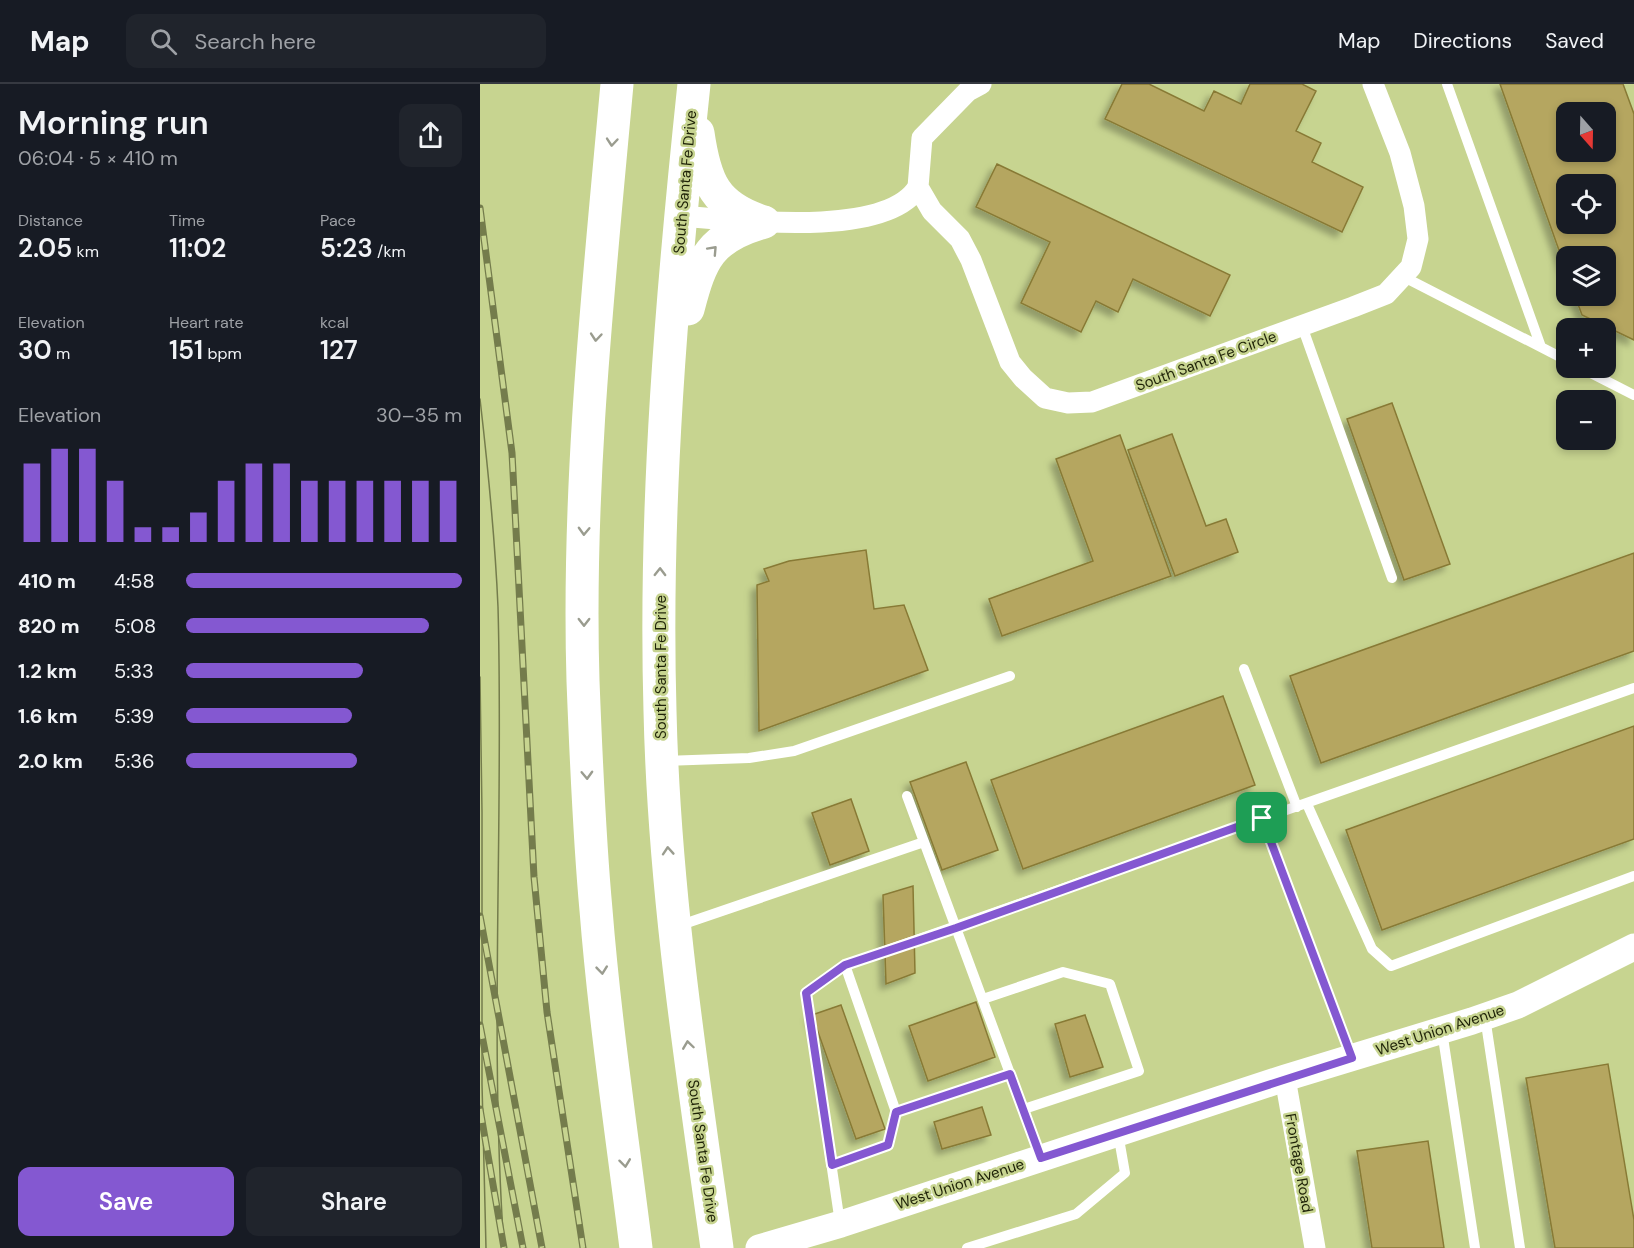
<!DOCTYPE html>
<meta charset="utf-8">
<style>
:root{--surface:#171b24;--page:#20242c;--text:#f1f3f6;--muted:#9ea1a6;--line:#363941;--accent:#8458d1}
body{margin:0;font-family:"DM Sans",sans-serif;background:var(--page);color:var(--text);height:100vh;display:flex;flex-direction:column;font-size:22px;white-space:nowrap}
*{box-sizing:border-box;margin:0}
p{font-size:20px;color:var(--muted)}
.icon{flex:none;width:33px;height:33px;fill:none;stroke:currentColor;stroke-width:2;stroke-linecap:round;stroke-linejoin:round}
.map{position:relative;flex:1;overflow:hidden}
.side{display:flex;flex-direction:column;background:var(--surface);width:480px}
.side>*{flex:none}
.needle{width:39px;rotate:160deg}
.controls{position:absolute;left:1076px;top:18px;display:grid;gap:12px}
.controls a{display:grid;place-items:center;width:60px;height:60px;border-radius:12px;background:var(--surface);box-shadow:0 3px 9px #0003;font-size:30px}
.pin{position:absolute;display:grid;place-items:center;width:51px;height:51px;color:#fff;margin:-26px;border-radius:12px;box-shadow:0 3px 9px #0006}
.round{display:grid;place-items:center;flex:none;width:63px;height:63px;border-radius:12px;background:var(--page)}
.headline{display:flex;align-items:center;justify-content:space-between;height:102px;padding:0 18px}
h1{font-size:33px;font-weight:600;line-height:45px}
.stats{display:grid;grid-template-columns:repeat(3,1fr);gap:9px;height:102px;padding:6px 18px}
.stats div{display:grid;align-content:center}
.stats b{font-size:26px;font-weight:600}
.stats small{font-size:16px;font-weight:400}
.stats p{font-size:16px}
.chart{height:168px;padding:12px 18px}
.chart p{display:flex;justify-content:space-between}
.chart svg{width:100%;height:108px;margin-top:6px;stroke:var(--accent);stroke-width:6}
.cta{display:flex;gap:12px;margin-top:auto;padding:12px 18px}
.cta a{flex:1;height:69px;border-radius:12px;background:var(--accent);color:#fff;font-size:24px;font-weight:600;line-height:69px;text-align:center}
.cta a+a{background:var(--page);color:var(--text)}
ul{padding:0 18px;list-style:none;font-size:20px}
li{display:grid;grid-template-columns:96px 72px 1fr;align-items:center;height:45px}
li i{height:15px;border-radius:8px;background:var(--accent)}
header{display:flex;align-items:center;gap:36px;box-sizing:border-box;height:84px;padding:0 30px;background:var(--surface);border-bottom:2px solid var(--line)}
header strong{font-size:28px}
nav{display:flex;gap:33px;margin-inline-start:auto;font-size:21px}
.search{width:420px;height:54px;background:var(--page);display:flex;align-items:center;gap:15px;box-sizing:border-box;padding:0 21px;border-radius:12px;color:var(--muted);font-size:22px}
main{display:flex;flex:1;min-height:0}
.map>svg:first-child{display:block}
.building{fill:#b5a661;stroke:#887a35;stroke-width:1.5;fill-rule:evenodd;filter:url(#shadow)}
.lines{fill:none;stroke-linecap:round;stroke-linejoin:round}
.service{stroke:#fff;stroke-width:10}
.minor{stroke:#fff;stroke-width:21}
.tertiary{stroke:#fff;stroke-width:27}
.trunk{stroke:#fff;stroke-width:33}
.tram{stroke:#747c4c;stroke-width:1.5}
.rail-casing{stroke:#747c4c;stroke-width:7}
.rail{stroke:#c7d490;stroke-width:4.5;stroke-dasharray:14;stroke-linecap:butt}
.oneway{stroke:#9a9c8f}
.route-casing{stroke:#fff;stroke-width:12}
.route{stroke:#8458d1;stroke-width:8}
.labels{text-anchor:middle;stroke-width:5;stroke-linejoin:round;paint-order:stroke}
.street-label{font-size:15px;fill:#1e2207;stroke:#c7d490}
</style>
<header>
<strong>Map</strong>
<div class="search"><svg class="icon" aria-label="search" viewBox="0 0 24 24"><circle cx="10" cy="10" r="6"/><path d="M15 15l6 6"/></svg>Search here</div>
<nav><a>Map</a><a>Directions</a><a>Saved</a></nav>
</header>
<main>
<section class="side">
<div class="headline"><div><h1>Morning run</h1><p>06:04 · 5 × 410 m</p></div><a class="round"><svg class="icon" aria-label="share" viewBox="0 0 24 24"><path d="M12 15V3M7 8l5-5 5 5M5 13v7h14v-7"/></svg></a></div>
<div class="stats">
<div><p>Distance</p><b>2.05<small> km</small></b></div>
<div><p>Time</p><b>11:02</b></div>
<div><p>Pace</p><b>5:23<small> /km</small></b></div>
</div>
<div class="stats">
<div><p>Elevation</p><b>30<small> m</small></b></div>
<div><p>Heart rate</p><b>151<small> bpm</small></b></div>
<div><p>kcal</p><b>127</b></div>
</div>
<div class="chart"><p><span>Elevation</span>30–35 m</p>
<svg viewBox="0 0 160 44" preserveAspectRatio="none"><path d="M5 44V12M15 44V6M25 44V6M35 44V19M45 44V38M55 44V38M65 44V32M75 44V19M85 44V12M95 44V12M105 44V19M115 44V19M125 44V19M135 44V19M145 44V19M155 44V19"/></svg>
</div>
<ul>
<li><b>410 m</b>4:58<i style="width:100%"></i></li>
<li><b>820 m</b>5:08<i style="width:88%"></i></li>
<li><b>1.2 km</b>5:33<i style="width:64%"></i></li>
<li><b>1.6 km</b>5:39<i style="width:60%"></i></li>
<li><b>2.0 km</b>5:36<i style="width:62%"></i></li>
</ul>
<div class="cta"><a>Save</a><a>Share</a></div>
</section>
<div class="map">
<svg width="1154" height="1164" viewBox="0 0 1154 1164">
<defs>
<filter id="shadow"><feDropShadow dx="-5.5" dy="5.5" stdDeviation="3" flood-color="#0004"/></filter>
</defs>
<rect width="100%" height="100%" fill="#c7d490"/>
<path class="building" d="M642,0H669L724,27L734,7L761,20L770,0H822L836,7L816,47L841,59L832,78L883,103L862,148L625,35Z
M1020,0H1143L1154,30V256L1102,231L1095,212H1125V172H1086V186ZM1086,28H1125V68H1086ZM1086,100H1125V140H1086Z
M517,80L750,191L730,232L653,195L638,228L616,217L601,248L541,219L570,158L496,123Z
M912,319L970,480L924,496L867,335Z
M692,350L726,442L746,435L758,468L695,492L648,366Z
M640,351L691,492L522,552L509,515L613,477L576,375Z
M386,466L394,525L424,521L448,586L279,647L277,501L289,497L284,485L309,477Z
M1154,469V567L841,679L810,592Z
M743,612L775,701L543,785L511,696Z
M1154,642V755L902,846L866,746Z
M486,678L518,766L462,786L430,698Z
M371,715L389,767L350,781L332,729Z
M433,802L435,889L406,900L403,811Z
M496,918L515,973L448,997L429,942Z
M361,921L405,1045L376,1055L332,931Z
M605,931L623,983L590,993L575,940Z
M1128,980L1154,1136V1164H1075L1046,994Z
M502,1023L511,1051L462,1065L454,1038Z
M948,1057L964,1164H892L877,1067Z"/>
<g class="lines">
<path class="service" d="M967,0L1061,263
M922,192L1086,276
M822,242L912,494
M1101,284L1154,311
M764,585L817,723
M184,677L269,674L314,667L530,592
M427,712L561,1073
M827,720L892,865L911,882L1154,792
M782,734L872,973
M198,842L444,758
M365,881L416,1028
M503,915L583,888L630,900L659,987L544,1025
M1005,933L1040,1164
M962,947L995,1164
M352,1081L408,1061L416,1028L530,990
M360,1139L326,909L365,881L1154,604
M487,1164L596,1130L645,1089L638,1049"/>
<path class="minor" d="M501,0L488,7L442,54L438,103L452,127L480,155L491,176L530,278L543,294L565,314L588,319L612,318L873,223L906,210L931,183L938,155L934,122L920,69L893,0
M201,132C254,136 407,155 438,103
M805,994L835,1164"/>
<path class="tertiary" d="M279,1164L361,1140L805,994L992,937L1038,921L1154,863"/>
<path class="trunk" d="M137,0C119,198 97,398 103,597C106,674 109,750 116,826C125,939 142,1051 156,1164
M214,0C192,208 174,418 180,627C184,807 212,986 237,1164
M218,49C225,98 235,123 284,138
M208,225C221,175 230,153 284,138"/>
<path class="tram" d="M0,315C8,384 15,453 18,523C24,736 9,951 24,1164
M0,593L2,728V1000L6,1164"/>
<g class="rail-casing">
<path id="rail" d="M0,124L32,369L54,793L67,928L103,1164
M0,832L62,1164
M0,941L43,1164
M0,1025L24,1164"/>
</g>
<use href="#rail" class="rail"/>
</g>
<defs><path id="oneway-chevron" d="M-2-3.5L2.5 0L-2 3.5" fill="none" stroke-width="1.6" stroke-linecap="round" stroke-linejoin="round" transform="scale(1.5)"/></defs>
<g class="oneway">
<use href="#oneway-chevron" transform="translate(132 58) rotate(95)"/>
<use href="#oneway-chevron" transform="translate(233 166) rotate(-47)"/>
<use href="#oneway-chevron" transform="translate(116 253) rotate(95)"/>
<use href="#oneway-chevron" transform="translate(104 447) rotate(92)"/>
<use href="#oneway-chevron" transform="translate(180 488) rotate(-89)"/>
<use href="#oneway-chevron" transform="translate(104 538) rotate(90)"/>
<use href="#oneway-chevron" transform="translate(107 691) rotate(88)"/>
<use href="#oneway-chevron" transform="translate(188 767) rotate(-94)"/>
<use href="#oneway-chevron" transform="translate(122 886) rotate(84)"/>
<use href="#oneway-chevron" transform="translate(208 961) rotate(-98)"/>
<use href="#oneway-chevron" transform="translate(145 1079) rotate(83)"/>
</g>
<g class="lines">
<g class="route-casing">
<path id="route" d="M782,734L872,974L561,1074L530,990L416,1028L408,1061L352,1081L326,909L365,881L476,844Z"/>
</g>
<use href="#route" class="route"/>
</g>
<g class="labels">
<g class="street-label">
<text transform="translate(205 98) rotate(-85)" y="5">South Santa Fe Drive</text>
<text transform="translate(726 277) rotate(-20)" y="5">South Santa Fe Circle</text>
<text transform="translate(181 583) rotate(-90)" y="5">South Santa Fe Drive</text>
<text transform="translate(960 946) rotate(-18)" y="5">West Union Avenue</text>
<text transform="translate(223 1067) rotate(82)" y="5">South Santa Fe Drive</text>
<text transform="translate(819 1079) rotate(80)" y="5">Frontage Road</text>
<text transform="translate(480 1100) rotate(-18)" y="5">West Union Avenue</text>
</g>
</g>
</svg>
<div class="controls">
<a><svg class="needle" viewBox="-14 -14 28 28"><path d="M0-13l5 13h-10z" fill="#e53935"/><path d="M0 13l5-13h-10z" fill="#9ea1a6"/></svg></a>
<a><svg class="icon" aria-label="locate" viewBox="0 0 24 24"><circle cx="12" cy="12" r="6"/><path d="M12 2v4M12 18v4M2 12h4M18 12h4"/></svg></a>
<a><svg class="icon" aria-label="layers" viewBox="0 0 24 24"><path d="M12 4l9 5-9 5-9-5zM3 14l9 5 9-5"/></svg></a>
<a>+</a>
<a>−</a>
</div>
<div class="pin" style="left:782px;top:734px;background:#1e9e55"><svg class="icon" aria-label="arrive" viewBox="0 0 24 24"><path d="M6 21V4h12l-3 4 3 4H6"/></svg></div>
</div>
</main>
